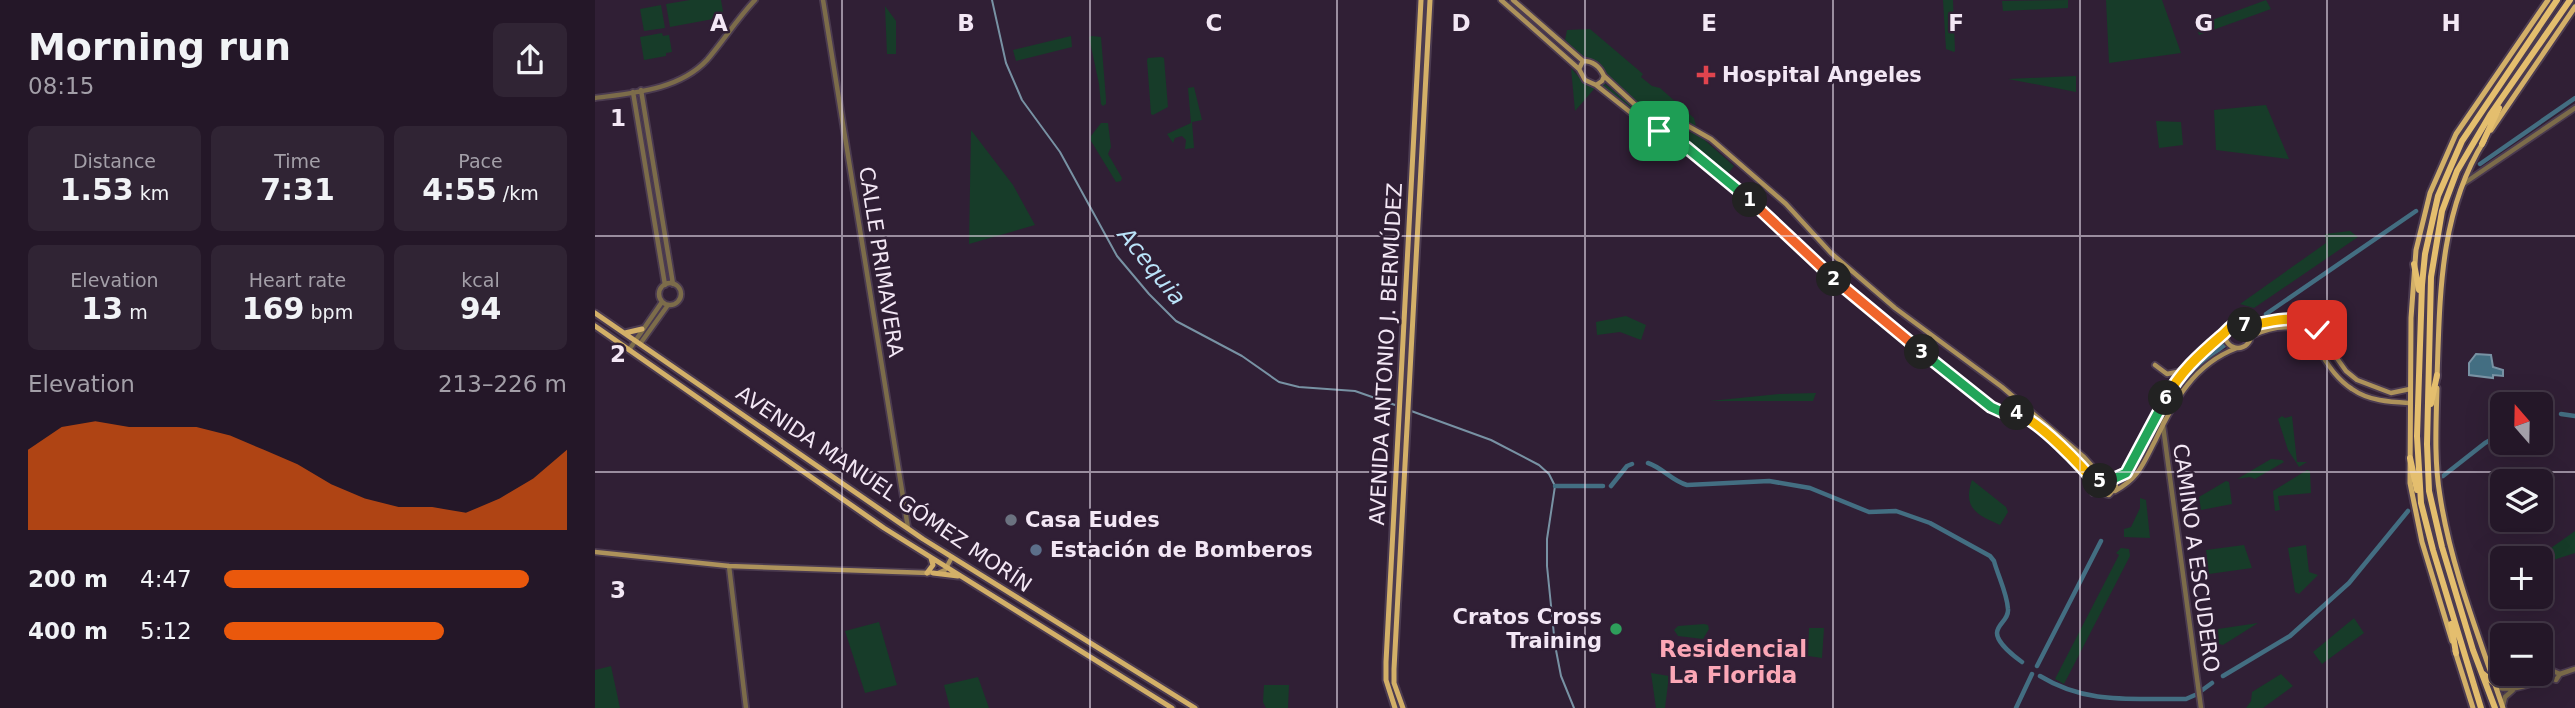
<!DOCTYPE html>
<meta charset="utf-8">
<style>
:root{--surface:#241728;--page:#302434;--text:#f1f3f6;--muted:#a39fa8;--line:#413645;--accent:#ea580c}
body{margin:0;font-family:"DejaVu Sans",sans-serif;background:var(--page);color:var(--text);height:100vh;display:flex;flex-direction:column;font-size:26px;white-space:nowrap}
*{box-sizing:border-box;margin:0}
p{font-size:23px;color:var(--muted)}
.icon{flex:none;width:38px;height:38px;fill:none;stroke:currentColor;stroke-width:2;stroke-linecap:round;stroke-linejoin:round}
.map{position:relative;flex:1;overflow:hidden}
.sheet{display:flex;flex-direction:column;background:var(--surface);width:595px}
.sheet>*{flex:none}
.needle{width:46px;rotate:340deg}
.buttons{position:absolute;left:1895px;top:392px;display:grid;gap:14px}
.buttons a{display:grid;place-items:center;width:63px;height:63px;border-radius:10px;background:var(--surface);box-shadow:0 7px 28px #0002,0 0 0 2px var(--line);font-size:35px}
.pin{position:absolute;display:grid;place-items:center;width:60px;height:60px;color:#fff;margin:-30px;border-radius:14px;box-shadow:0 4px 10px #0006}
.km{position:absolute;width:35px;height:35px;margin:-18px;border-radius:50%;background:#222;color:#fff;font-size:19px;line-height:35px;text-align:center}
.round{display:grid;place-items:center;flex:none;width:74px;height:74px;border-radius:10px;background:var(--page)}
.summary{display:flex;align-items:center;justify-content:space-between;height:119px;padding:0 28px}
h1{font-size:38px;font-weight:700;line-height:52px}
.stats{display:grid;grid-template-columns:repeat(3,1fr);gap:10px;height:119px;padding:7px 28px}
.stats div{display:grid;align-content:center;border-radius:10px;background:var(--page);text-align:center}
.stats b{font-size:30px;font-weight:700}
.stats small{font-size:19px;font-weight:400}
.stats p{font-size:19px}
.chart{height:196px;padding:14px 28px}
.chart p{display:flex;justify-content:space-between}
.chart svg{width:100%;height:126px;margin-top:7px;fill:var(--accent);opacity:.7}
ul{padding:0 28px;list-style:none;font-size:23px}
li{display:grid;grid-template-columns:112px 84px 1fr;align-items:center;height:52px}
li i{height:18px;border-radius:9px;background:var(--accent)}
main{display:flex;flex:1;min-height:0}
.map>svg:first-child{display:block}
.green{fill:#173c29}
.water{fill:#436e82;stroke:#7892a4;stroke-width:2}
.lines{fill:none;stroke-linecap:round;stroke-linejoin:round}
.stream{stroke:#7892a4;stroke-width:2}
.canal{stroke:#436e82;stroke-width:4.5}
.tertiary-casing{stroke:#4b3b50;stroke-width:8}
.secondary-casing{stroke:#4b3b50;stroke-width:8}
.primary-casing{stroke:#4b3b50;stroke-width:9}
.trunk-casing{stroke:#4b3b50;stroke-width:10}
.tertiary{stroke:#7c6c4a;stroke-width:4.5}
.secondary{stroke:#ad925b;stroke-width:4.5}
.primary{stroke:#d3b068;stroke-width:5}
.trunk{stroke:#e4be6e;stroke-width:6}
.split-1-casing{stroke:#fff;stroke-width:14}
.split-2-casing{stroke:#fff;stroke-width:14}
.split-3-casing{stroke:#fff;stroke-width:14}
.split-4-casing{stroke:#fff;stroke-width:14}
.split-5-casing{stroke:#fff;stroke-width:14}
.split-6-casing{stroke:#fff;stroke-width:14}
.split-7-casing{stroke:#fff;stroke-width:14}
.split-8-casing{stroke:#fff;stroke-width:14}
.split-1{stroke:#22a559;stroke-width:9}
.split-2{stroke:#f0652b;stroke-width:9}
.split-3{stroke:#f0652b;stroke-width:9}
.split-4{stroke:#22a559;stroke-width:9}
.split-5{stroke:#f5b400;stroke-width:9}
.split-6{stroke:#22a559;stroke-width:9}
.split-7{stroke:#f5b400;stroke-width:9}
.split-8{stroke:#f5b400;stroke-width:9}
.grid{fill:none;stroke:#f3e7f5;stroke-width:2;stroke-opacity:0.55}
.health-dot{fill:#e0444e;stroke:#301f35;stroke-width:2.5}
.worship-dot{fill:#6b7280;stroke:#301f35;stroke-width:2.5}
.service-dot{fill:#5c6f8a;stroke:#301f35;stroke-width:2.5}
.leisure-dot{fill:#2e9e5b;stroke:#301f35;stroke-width:2.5}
.labels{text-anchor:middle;stroke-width:5;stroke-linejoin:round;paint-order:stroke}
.poi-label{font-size:21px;font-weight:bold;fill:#f3e7f5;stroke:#301f35;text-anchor:start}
.street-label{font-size:21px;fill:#f3e7f5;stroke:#301f35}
.water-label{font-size:23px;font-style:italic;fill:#bae3f9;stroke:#301f35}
.neighbourhood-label{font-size:23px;font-weight:bold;fill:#fba7b6;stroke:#301f35}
.grid-label{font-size:23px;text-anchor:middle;font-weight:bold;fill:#f3e7f5;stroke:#301f35;stroke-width:5;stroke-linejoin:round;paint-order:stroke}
</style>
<main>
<section class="sheet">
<div class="summary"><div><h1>Morning run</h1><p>08:15</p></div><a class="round"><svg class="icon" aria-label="share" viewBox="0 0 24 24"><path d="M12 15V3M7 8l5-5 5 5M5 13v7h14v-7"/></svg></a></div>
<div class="stats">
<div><p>Distance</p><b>1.53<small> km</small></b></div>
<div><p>Time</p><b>7:31</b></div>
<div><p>Pace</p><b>4:55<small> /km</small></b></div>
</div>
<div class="stats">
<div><p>Elevation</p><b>13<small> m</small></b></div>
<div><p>Heart rate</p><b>169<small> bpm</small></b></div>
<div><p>kcal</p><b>94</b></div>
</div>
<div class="chart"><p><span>Elevation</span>213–226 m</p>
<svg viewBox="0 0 160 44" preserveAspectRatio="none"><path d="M0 44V16L10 8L20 6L30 8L40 8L50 8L60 11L70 16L80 21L90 28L100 33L110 36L120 36L130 38L140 33L150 26L160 16V44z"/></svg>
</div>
<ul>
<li><b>200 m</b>4:47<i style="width:89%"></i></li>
<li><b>400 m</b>5:12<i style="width:64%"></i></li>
</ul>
</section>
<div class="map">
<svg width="1980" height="708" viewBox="0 0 1980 708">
<rect width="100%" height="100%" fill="#301f35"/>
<path class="green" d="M95,0H126L129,17L75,27L71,4Z
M1348,0H1358L1360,51L1359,52L1351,49Z
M1473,0V8L1408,11L1407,1Z
M1511,0H1567L1586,53L1514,63Z
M1671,0L1676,9L1604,35L1601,26Z
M66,5L70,28L49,31L45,9Z
M290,6L301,21V54H292Z
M995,29L1048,74L1046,77L1057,86L1065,88L1099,118L1101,126L1043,105L1014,79L1004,62L986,55L970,40L972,30Z
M67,33L68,36L74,35L77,52L71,53V56L49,60L45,37Z
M476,36L477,47L421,61L418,50Z
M497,36L506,37L511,99V104L508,106L506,104L504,84L494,37Z
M566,57L569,58L573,107L558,115L556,114L552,60L553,58Z
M976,68L989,83L1000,88L980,111Z
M1481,76V92L1413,79Z
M1009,83L1048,114L1105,136L1139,166L1131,176L1086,141L1042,115L1006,85Z
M599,87L607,120L597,122L599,148L590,149L591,140L587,136L580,138L578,143L572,134L596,123L593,88Z
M1671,105L1694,159L1621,150L1619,110Z
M1561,121L1586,122L1588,145L1564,148Z
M506,123H513L516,147L513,154L527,178L526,181L521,182L496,141V136Z
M376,130L418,185L440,225L374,244Z
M1755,231L1763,237L1659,308L1645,304L1731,243L1730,234Z
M1031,316L1051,325L1046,340L1025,332L1002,335L1001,322Z
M1221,393L1218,401H1115L1184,394Z
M1687,416L1690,418L1697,416L1702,462H1712L1704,467L1693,450L1683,419Z
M1676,459L1687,460L1689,462L1660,479L1655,477L1642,479Z
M1712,470L1715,471L1716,493L1683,496L1685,510L1680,511L1678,491Z
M1377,480L1411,507L1413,512L1405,525C1383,515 1367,509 1377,480Z
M1631,481L1634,482L1637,504L1606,510L1604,497Z
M1545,498L1551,500L1555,538L1529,537V529L1536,527L1545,508Z
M1980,531V553L1946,564V558H1942Z
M1649,545L1657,568L1614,574L1611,550Z
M1711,545L1714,572L1723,575L1704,594L1700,592L1693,548Z
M1526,548L1534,549L1535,556L1469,684L1460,679L1524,555L1521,553Z
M1759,618L1769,633L1727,664L1718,652Z
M284,622L302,685L270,693L250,631Z
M1663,623L1628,645L1624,644L1623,629Z
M1109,624L1113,625L1114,629L1108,639L1083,636L1079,630L1083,626Z
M1214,628H1229L1227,658L1213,656Z
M16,666L25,708H0V670Z
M1056,673L1074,676L1070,708H1061Z
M1686,674L1698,686L1668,708H1651L1656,701L1657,692Z
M383,677L394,708H355L349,685Z
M669,685H694L693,708H671L668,702Z"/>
<path class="water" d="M1881,354L1896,355L1898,367L1908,370V376L1898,375V378L1874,375V363Z"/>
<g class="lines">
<path class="stream" d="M397,0L411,63L427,100L465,152L522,256L554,294L581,321L647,356L684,382L704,387L760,391L803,406
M808,408L896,440L944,465L954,474L960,486L952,539V566L960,645L966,676L979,708"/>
<path class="canal" d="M1885,164L1980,98
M1671,314L1821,211
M1966,414L1980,416
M1053,463C1068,468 1077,481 1092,485L1174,481L1215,488L1274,512L1301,511L1335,523L1395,556L1399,561C1403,576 1412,593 1413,609C1414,620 1402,624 1402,633C1402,643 1420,657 1427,662
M1541,470C1560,440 1569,405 1592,377C1602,364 1616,355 1630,345
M1848,476L1890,443L1908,433
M960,486H1008
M1016,486L1032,466L1037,464
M1442,666L1506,541
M1445,676C1492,705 1538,698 1591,699L1600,695
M1628,676L1695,636L1754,583L1813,511
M1606,691L1617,683
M1421,708L1437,674"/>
<g class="tertiary-casing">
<path id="tertiary" d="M228,0L313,528
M46,90L78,284
M38,92L70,285
M0,98C38,93 84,90 112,60C129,40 142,19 160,0
M1868,184L1980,108
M64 294a11 11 0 1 1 22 0a11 11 0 1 1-22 0Z
M45,344L73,305
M34,350L67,302
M1566,411L1606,708
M134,566L151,708
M1953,677L1961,680L1965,674L1980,669
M1901,684L1904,688C1923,691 1945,682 1958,671L1965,674
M1908,705L1910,697L1918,690"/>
</g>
<g class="secondary-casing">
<path id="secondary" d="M906,0L984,69
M918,0L988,61
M988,61C998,61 1005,67 1009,76L1007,81L1001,85L990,80L984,69Z
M1009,76L1048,112L1093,126L1116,139L1191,204L1236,253L1300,308L1407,387L1489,457L1508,478
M1001,85L1040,116L1091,147L1136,184L1174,216L1222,264L1295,327L1391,404C1403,413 1416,409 1428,416C1451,429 1493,470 1506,493L1514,495L1521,487L1520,481L1513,477L1505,480L1503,486
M1630 335a13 13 0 1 1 26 0a13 13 0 1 1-26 0Z
M1651,325L1694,318L1710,322L1722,330L1751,371L1762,380L1796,393L1815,389
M1656,336C1725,305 1716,363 1757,389C1774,401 1795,402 1814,403
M1560,365L1572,374L1587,371
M1496,479L1498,493
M1518,479L1531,473L1588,371L1630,335
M1520,491C1544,478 1548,464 1560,441C1579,401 1599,364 1642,348
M0,552L134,566L334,573
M343,573L350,570L357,557"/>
</g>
<g class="primary-casing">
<path id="primary" d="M1896,130L1980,7
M0,313L328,539L600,708
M0,326L289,528L577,708
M30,333L47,329
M1842,378C1845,297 1844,213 1889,141
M1842,388C1841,424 1839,461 1845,496C1856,568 1885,639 1908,708
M332,573L338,565L336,558
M338,573L363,576
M1857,641L1827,542L1815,483L1816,318L1821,250L1835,193L1861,134L1953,0
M1860,651L1878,708
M800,708L791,680V662L826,0
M808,708L799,683V669L835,0"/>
</g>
<g class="trunk-casing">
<path id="trunk" d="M1887,144L1904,108
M1819,264L1824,290
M1836,404L1842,375
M1815,458L1822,490
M1856,624L1861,653
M1887,673L1899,683
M1886,708L1838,550L1826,503L1822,436L1827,285L1830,254L1843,196L1867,141L1962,0
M1900,708L1878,650L1847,547L1834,491L1832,444L1836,277L1847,211L1862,171L1895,115L1975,0"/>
</g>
<use href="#tertiary" class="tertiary"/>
<use href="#secondary" class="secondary"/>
<use href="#primary" class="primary"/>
<use href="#trunk" class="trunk"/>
</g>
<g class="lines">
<g class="split-1-casing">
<path id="split-1" d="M1064,131L1091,147L1155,200"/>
</g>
<g class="split-2-casing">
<path id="split-2" d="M1155,200L1239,279"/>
</g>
<g class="split-3-casing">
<path id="split-3" d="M1239,279L1327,352"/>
</g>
<g class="split-4-casing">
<path id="split-4" d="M1327,352L1396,407L1407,412L1422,413"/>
</g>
<g class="split-5-casing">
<path id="split-5" d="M1422,413C1446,423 1486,465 1503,486L1505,481"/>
</g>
<g class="split-6-casing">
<path id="split-6" d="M1505,481L1510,477L1518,479L1531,473L1571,398"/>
</g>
<g class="split-7-casing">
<path id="split-7" d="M1571,398C1585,372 1604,355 1626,336C1632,332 1634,326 1642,323L1650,325"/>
</g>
<g class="split-8-casing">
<path id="split-8" d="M1650,325C1676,324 1699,310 1722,330"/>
</g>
<use href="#split-1" class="split-1"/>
<use href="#split-2" class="split-2"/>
<use href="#split-3" class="split-3"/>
<use href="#split-4" class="split-4"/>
<use href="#split-5" class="split-5"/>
<use href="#split-6" class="split-6"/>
<use href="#split-7" class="split-7"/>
<use href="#split-8" class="split-8"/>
</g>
<path class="grid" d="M247,0V708M495,0V708M742,0V708M990,0V708M1238,0V708M1485,0V708M1732,0V708M0,236H1980M0,472H1980"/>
<path class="health-dot" d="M1107.5 64.5h7v7h7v7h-7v7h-7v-7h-7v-7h7z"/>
<circle class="worship-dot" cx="416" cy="520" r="7"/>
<circle class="service-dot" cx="441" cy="550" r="7"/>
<circle class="leisure-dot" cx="1021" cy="629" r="7"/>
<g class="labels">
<g class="poi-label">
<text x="1127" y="82">Hospital Angeles</text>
<text x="430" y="527">Casa Eudes</text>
<text x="455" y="557">Estación de Bomberos</text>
<text x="1007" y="624" text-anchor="end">Cratos Cross<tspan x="1007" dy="24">Training</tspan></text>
</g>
<g class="street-label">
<text transform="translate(286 262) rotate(81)" y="7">CALLE PRIMAVERA</text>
<text transform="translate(791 354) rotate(-87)" y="7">AVENIDA ANTONIO J. BERMÚDEZ</text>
<text transform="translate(289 489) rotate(34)" y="7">AVENIDA MANUEL GÓMEZ MORÍN</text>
<text transform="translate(1601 558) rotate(82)" y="7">CAMINO A ESCUDERO</text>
</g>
<g class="water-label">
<text transform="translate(557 266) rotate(51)" y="8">Acequia</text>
</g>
<g class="neighbourhood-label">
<text x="1138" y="657">Residencial<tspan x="1138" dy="26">La Florida</tspan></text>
</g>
</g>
<g class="grid-label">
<text x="124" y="31">A</text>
<text x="371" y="31">B</text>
<text x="619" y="31">C</text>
<text x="866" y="31">D</text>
<text x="1114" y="31">E</text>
<text x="1361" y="31">F</text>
<text x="1609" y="31">G</text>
<text x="1856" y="31">H</text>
<text x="23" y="126">1</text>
<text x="23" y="362">2</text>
<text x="23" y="598">3</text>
</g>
</svg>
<div class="buttons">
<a><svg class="needle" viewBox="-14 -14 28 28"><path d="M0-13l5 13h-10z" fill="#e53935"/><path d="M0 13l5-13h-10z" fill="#a39fa8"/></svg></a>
<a><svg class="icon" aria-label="layers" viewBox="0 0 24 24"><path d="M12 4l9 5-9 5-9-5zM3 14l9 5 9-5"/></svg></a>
<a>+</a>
<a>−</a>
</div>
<div class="pin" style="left:1064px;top:131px;background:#1e9e55"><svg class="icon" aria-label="arrive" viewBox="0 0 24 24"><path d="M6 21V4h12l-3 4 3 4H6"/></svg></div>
<div class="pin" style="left:1722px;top:330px;background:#d93025"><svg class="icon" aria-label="check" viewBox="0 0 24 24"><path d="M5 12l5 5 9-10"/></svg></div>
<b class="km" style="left:1155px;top:200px">1</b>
<b class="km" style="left:1239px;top:279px">2</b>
<b class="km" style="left:1327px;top:352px">3</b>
<b class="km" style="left:1422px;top:413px">4</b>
<b class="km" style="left:1505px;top:481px">5</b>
<b class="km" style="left:1571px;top:398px">6</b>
<b class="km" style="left:1650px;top:325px">7</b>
</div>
</main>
